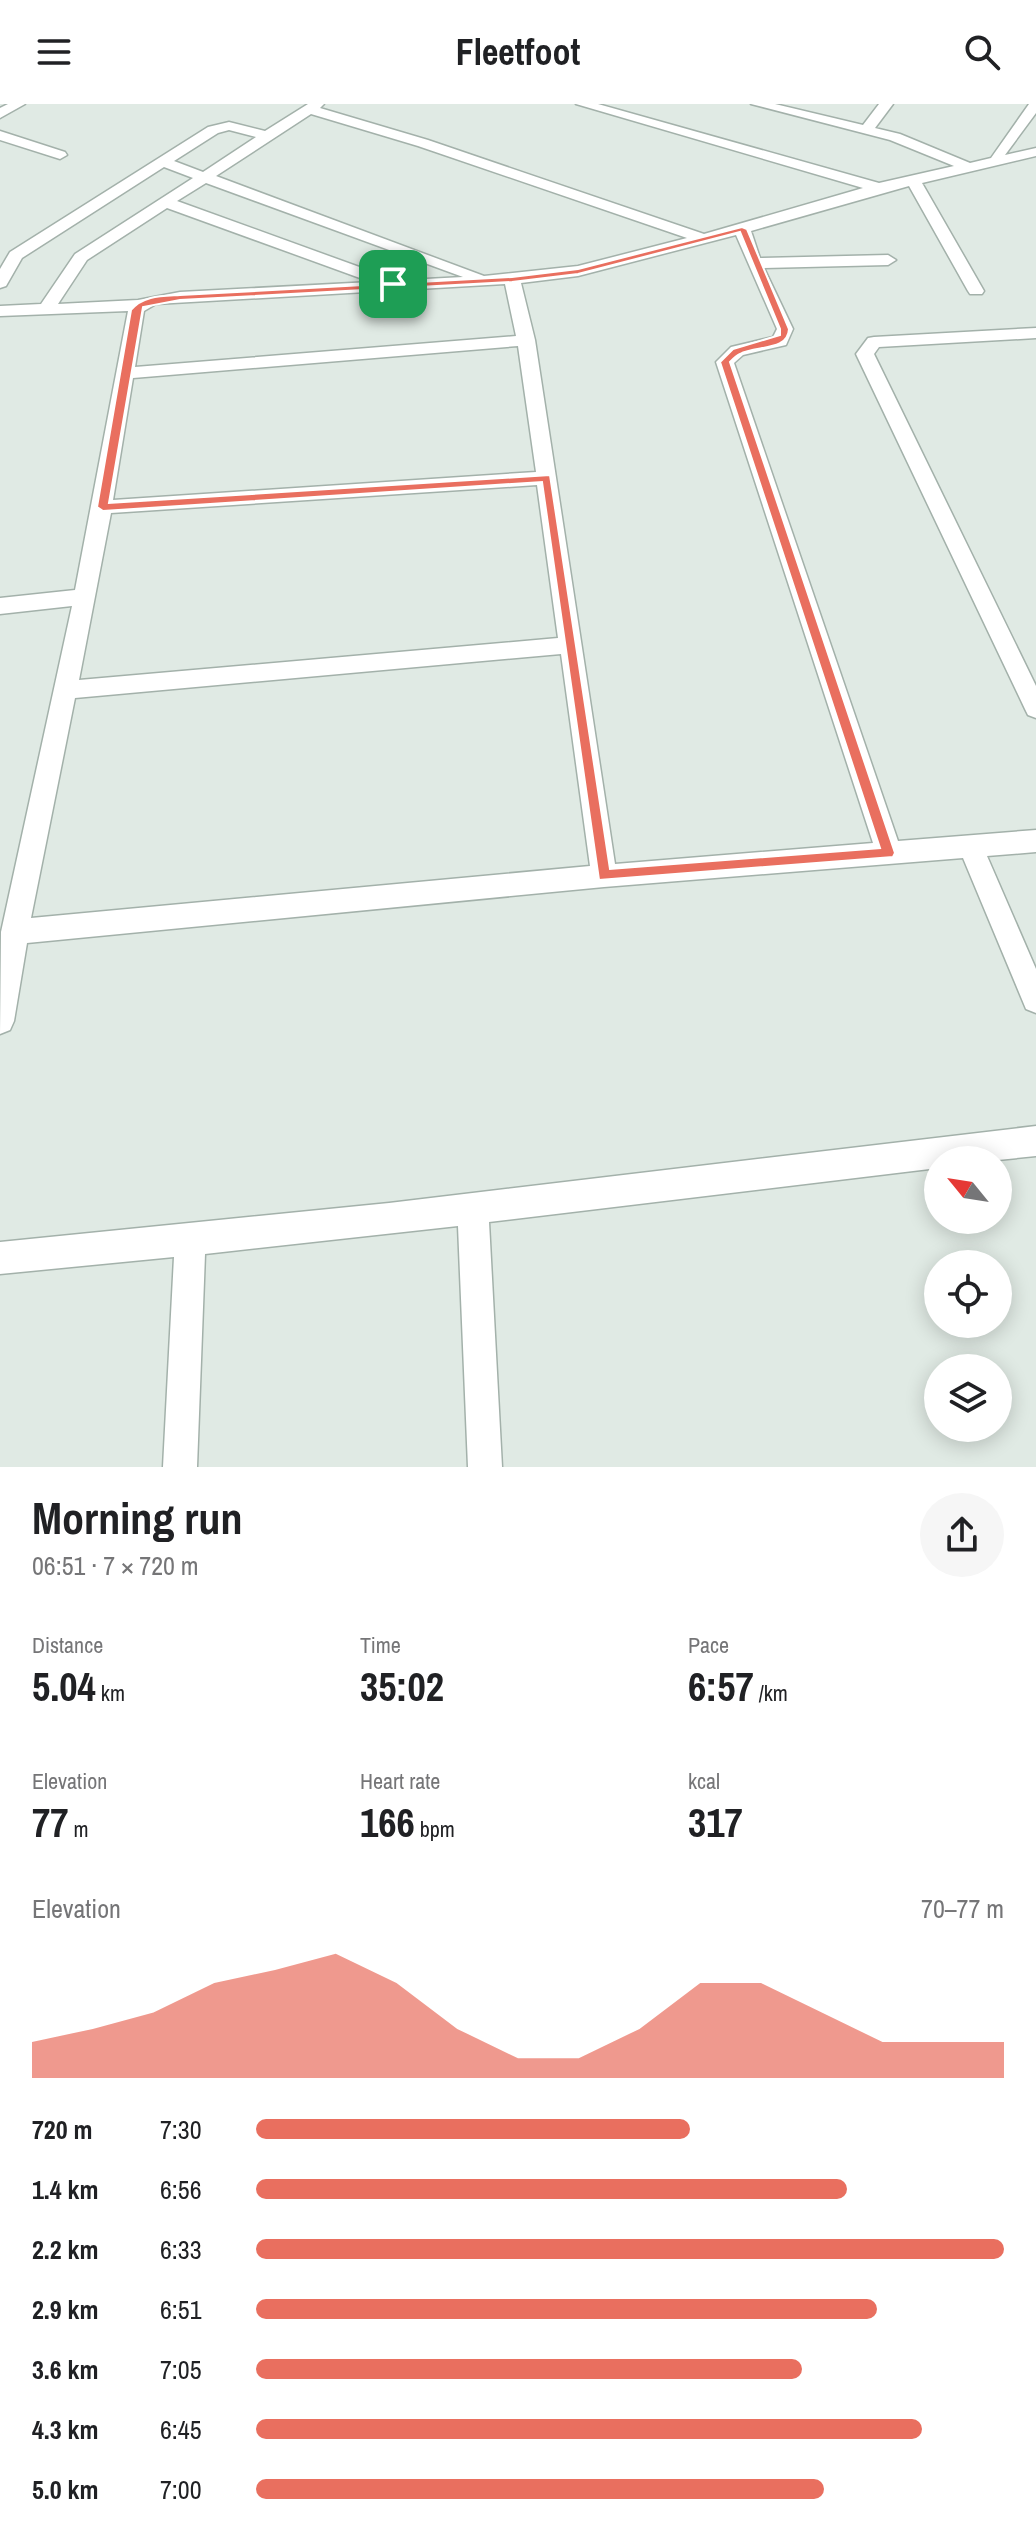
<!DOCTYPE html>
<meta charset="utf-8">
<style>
:root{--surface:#fff;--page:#f6f6f6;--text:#202124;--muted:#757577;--accent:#e96f5f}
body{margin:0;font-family:"Archivo Narrow",sans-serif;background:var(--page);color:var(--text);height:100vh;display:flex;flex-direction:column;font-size:30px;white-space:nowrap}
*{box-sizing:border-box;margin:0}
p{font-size:26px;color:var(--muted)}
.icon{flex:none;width:44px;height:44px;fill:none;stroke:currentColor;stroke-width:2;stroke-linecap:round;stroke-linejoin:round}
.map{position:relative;height:1363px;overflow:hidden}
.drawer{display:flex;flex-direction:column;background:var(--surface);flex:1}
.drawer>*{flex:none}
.needle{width:52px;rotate:300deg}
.controls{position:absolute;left:924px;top:1042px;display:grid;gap:16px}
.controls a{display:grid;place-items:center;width:88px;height:88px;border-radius:50%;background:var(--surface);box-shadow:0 4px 20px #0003;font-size:40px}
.pin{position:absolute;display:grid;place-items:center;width:68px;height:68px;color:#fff;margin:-34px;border-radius:16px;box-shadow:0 4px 12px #0006}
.round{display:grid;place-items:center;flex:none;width:84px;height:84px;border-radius:42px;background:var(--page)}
.summary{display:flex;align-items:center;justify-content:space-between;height:136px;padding:0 32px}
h1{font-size:44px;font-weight:700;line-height:60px}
.stats{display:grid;grid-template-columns:repeat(3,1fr);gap:12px;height:136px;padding:8px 32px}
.stats div{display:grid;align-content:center}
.stats b{font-size:40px;font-weight:700}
.stats small{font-size:22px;font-weight:400}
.stats p{font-size:22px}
.chart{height:224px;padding:16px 32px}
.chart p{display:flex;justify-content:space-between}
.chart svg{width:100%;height:144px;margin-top:8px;fill:var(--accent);opacity:.7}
ul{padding:0 32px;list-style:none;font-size:26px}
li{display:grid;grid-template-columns:128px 96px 1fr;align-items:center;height:60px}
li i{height:20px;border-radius:10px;background:var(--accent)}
header{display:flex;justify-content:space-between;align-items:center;height:104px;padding:0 32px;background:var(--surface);font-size:36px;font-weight:700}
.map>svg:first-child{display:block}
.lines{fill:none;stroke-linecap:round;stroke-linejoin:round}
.minor-casing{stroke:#a3b1aa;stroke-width:3}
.minor{fill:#fff;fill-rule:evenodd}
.route{fill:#e96f5f;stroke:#fff;stroke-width:2;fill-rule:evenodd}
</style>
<header><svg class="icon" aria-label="menu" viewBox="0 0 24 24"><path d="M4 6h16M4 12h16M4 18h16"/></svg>Fleetfoot<svg class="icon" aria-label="search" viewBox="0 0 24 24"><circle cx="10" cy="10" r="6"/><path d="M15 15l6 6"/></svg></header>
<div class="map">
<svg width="1036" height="1363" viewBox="0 0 1036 1363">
<rect width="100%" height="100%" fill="#e0eae4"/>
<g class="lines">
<g class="minor-casing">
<path id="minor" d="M8,0H25L0,14V4Z
M308,0H324L320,4L428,36L704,130L863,84L576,0H598L879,79L954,62L890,36L751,0H775L863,21L879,0H893L875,24L900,30L970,59L991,54L1029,0H1036V9L1005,51L1036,44V52L922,79L984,187L982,190H970L968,187L909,82L751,127L760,154L888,151L896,156L888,161L764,164L793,225L786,241L743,251L734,259L898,737L1036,726V748L987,752L1036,865V909L1026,905L963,754L604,783L27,839L14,917L10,926L0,930L1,828L72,502L0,510V494L75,486L128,207L0,212V202L41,200L75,150L193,74L164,63L22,154L6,182L0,184V165L10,148L208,23L229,18L265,27ZM311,10L418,42L687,134L578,162L484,172L216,72ZM229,26L256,33L203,68L174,57L218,29ZM206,79L463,173L389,177L387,173L177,97ZM167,104L371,178L180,188L138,196L58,200L87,156ZM736,131L777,225L773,233L731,243L716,258L873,739L615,760L535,236L521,179L578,172ZM505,180L516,232L135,263L144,207L156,200ZM518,242L536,368L113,396L133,274ZM537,381L558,534L79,576L111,409ZM561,550L590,762L31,814L75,594Z
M0,27L65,48L67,51L60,55L0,36Z
M1036,224V234L879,243L874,250L1036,582V614L1028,611L1025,605L856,250L868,234L874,233Z
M1036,1022V1052L998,1056H938V1064L489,1118L502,1363H468L458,1122L205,1150L197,1363H163L174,1153L0,1170V1138L389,1099Z"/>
</g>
<use href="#minor" class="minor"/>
</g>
<path class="route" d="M742,123L747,125L789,225C788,248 755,241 740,250C736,252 733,255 730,258L895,749L893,753L599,776L542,378L103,407L97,403L131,206C143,191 163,192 180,191L512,173L578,165ZM740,128L780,225V231L733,245L720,258L880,744L610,765L550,371L109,399L143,203L180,196L512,178L578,170Z"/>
</svg>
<div class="controls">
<a><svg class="needle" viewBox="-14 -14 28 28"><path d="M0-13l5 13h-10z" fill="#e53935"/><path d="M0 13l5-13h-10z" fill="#757577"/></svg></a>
<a><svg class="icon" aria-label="locate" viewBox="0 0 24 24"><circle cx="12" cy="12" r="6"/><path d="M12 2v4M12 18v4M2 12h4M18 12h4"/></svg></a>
<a><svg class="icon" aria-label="layers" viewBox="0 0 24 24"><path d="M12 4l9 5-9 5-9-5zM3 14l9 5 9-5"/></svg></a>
</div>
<div class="pin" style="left:393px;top:180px;background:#1e9e55"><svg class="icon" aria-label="arrive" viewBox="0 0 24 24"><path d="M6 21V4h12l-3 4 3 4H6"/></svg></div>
</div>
<section class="drawer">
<div class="summary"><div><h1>Morning run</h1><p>06:51 · 7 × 720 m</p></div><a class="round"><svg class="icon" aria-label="share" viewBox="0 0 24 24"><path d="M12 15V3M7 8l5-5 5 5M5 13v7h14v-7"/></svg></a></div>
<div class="stats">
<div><p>Distance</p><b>5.04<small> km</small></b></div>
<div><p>Time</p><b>35:02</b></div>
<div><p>Pace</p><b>6:57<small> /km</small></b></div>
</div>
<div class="stats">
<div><p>Elevation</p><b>77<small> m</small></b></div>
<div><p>Heart rate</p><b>166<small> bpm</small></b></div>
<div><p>kcal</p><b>317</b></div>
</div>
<div class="chart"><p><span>Elevation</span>70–77 m</p>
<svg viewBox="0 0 160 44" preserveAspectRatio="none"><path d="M0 44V33L10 29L20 24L30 15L40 11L50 6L60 15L70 29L80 38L90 38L100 29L110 15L120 15L130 24L140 33L150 33L160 33V44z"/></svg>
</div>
<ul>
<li><b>720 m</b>7:30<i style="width:58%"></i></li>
<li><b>1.4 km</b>6:56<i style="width:79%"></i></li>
<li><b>2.2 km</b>6:33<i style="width:100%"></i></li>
<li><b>2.9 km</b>6:51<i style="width:83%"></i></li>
<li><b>3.6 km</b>7:05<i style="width:73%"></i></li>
<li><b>4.3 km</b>6:45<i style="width:89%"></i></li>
<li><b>5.0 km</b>7:00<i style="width:76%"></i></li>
</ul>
</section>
